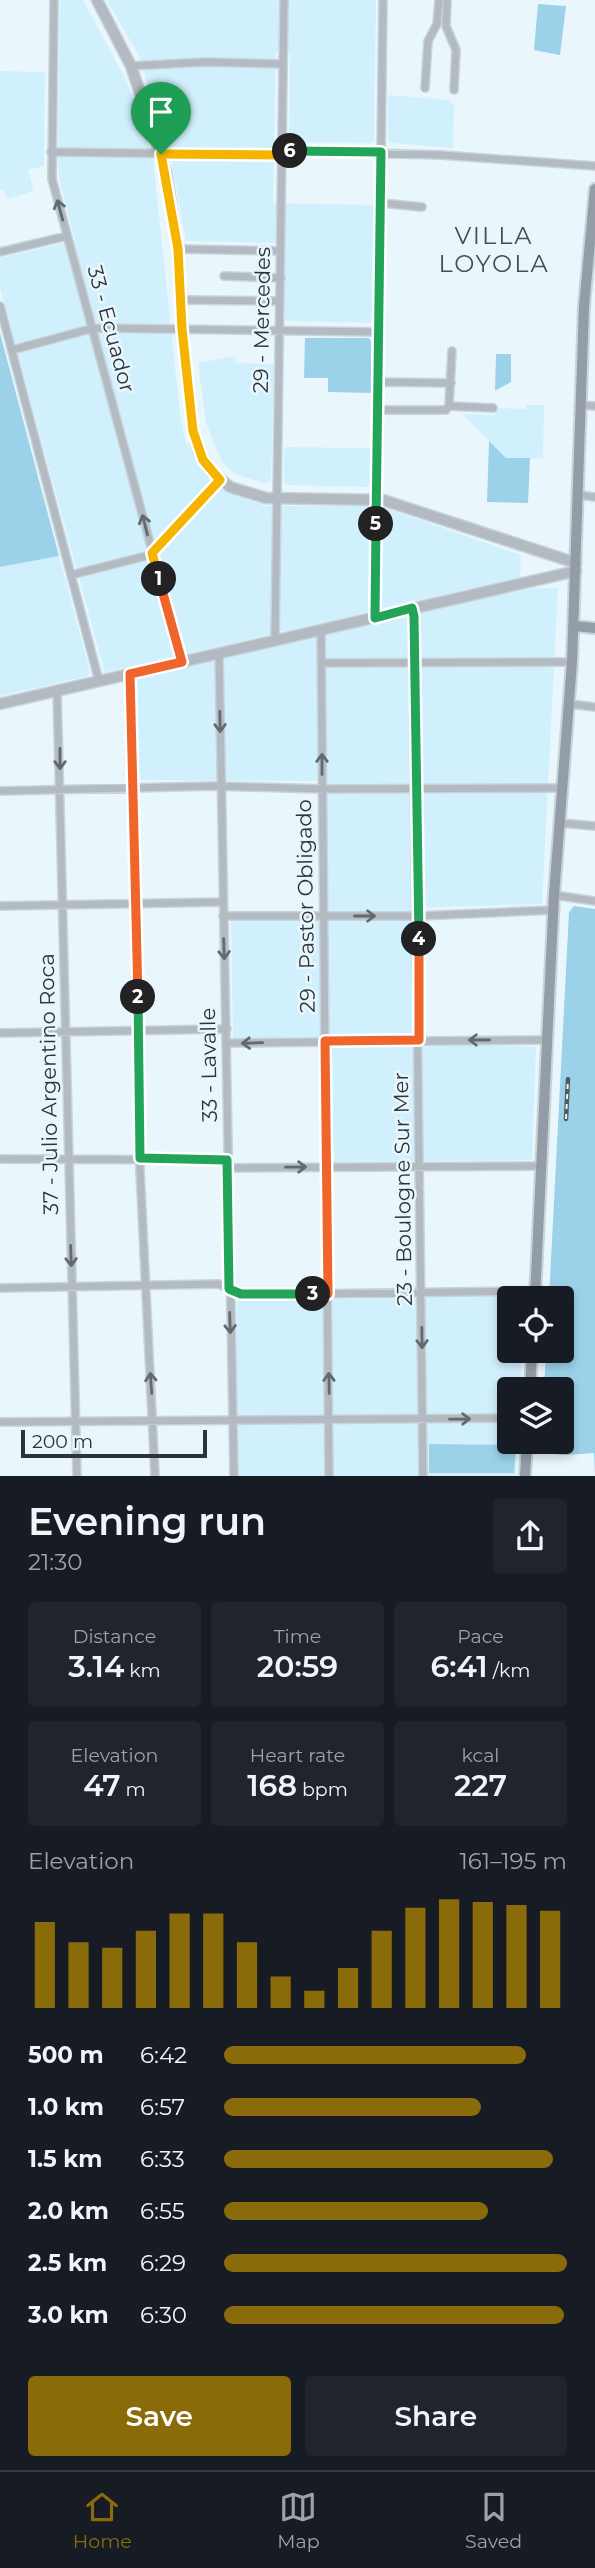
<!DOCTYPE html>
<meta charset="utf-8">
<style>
:root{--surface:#171b24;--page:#20242c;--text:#f1f3f6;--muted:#9ea1a6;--line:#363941;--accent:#896b0a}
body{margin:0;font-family:Montserrat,sans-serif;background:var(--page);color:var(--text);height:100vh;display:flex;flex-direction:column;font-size:26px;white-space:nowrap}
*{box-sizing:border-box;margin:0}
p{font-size:23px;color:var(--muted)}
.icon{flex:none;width:38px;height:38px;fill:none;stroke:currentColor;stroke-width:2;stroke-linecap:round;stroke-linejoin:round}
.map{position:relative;height:1476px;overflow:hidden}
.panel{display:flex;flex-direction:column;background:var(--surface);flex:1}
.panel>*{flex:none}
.fabs{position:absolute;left:497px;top:1286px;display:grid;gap:14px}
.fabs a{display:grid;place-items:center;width:77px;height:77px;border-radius:7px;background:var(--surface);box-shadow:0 4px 10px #0003;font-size:35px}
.scale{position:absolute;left:21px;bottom:18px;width:186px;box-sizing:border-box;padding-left:7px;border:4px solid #2c3438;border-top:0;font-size:19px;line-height:24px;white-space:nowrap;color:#2c3438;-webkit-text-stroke:5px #e9f7fd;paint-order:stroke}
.pin{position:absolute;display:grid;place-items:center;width:60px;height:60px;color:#fff;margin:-72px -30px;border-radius:50% 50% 50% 0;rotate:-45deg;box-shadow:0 0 7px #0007}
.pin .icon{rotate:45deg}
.km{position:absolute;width:35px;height:35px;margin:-18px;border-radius:50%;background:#222;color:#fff;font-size:19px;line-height:35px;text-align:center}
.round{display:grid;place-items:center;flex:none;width:74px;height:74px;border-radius:7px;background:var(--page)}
.headline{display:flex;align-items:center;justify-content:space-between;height:119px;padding:0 28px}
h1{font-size:38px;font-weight:600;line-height:52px}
.metrics{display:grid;grid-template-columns:repeat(3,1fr);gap:10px;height:119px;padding:7px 28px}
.metrics div{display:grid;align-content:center;border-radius:7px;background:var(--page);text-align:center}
.metrics b{font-size:30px;font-weight:600}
.metrics small{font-size:19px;font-weight:400}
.metrics p{font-size:19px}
.chart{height:196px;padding:14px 28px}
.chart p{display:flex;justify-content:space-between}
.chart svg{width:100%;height:126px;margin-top:7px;stroke:var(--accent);stroke-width:6}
.primary-button{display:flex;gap:14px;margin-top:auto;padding:14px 28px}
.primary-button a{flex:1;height:80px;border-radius:7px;background:var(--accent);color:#fff;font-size:28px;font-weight:600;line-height:80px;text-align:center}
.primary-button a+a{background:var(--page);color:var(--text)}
ul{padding:0 28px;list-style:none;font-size:23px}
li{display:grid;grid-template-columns:112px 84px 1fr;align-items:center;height:52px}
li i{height:18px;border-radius:9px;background:var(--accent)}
.tabs{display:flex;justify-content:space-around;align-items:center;height:98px;border-top:2px solid var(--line);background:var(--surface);font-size:19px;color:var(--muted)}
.tabs a{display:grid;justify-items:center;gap:4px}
.tabs .on{color:var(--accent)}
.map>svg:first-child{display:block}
.built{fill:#d1f0fe}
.green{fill:#9cd2e9}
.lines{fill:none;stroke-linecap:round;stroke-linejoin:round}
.minor-casing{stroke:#c7d4da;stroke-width:10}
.tertiary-casing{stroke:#c7d4da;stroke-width:13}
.secondary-casing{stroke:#c7d4da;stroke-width:14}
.minor{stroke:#b4bac1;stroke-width:7}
.tertiary{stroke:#b4bac1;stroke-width:10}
.secondary{stroke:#949da7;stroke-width:10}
.rail-casing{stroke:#515a5f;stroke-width:4.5}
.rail{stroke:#e9f7fd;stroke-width:2;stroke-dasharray:5;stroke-linecap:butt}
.oneway{stroke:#626a6f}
.split-1-casing{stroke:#fff;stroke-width:14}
.split-2-casing{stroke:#fff;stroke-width:14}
.split-3-casing{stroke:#fff;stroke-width:14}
.split-4-casing{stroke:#fff;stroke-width:14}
.split-5-casing{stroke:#fff;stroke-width:14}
.split-6-casing{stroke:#fff;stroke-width:14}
.split-7-casing{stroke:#fff;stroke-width:14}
.split-1{stroke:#f5b400;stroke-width:9}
.split-2{stroke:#f0652b;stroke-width:9}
.split-3{stroke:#22a559;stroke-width:9}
.split-4{stroke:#f0652b;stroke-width:9}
.split-5{stroke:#22a559;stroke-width:9}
.split-6{stroke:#22a559;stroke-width:9}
.split-7{stroke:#f5b400;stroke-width:9}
.labels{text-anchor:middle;stroke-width:5;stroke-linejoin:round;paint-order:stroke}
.street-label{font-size:21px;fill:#2c3438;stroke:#e9f7fd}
.quarter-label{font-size:24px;letter-spacing:2px;fill:#3f525a;stroke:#e9f7fd}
</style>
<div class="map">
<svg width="595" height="1476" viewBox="0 0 595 1476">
<rect width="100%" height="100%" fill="#e9f7fd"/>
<path class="built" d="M60,0H83L128,84L153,159L180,413L185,441L201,468L220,489L265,506H380L521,555L520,577L107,672L104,670L0,288V258L75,240L59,178L58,156Z
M107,0H376L374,140L371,143L291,142L289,139L290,54L276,52L273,203L373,205V323L285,321L283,243L186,241L172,164L139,56Z
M0,71L45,72L44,166L28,170L34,191L7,199L4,189L0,190Z
M388,95L450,100V103L454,104L453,148L391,143L388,140Z
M235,356L236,363L274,364L271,480L266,484L235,474L222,462L206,423L198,363Z
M526,405H544L543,459L506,458L462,414L494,415L495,408L525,409Z
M284,447L370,448L371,484L368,487L288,485L284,482Z
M59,556L90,672L88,676L0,696V567Z
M533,588H558L542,904L414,908L415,1043L536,1047L532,1160L334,1162L330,1037L233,1039L231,918L329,919L326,781L139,780L137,679Z
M525,1295V1298H509V1351H522L520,1389L509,1390V1442H517L516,1476H236L237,1301Z"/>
<path class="green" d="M538,4L566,6L560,55L534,50Z
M0,333L59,556L0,567Z
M305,338H369L371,341V393L328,392V378H304Z
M496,354H511V382L495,391Z
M489,441L506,458H530L528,503L487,502Z
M574,906L595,909V1476L594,1453L567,1455L540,1453V1442H562V1390L544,1389L546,1351H562V1298H549L569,912Z
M429,1444L516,1445L514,1473H429Z"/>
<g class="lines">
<g class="minor-casing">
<path id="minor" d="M54,0L52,179L182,662
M447,0L446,26L456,50L454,90
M131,66L205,62L283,64
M425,88L428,41L437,24L439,0
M51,152L276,155L289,151L441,155L595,166
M381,203L422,207
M178,249L280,251
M0,252L67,236
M224,276L281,278
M180,300L280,301
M0,306L99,681
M12,350L94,328L380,332
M379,382L451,383
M581,405L595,406
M449,406L493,408
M379,410H446L449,405L452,351
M579,495L595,497
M71,575L150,555L220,480
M412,608L423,1476
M375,618L383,0
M321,630L329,1476
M275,640L284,0
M219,653L234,1476
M321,663L572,662
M129,674L140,1170L155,1476
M57,691L77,1476
M569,704L595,707
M0,791L216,786L322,789L562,788
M559,823L595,826
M554,895L595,901
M0,906L222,902
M223,916H418L554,910
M0,1033L227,1029
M227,1043L547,1040
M0,1159L227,1160
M227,1168L541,1166
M0,1288L219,1284L241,1295L536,1291
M0,1422L509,1418"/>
</g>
<g class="tertiary-casing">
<path id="tertiary" d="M97,0L131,66L166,171L178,249L182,329L193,431L198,450L212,472L230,487L266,498L383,500L576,563
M0,704L576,571"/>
</g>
<g class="secondary-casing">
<path id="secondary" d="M574,626L595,628
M535,1298L554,895L572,662L584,306L595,189
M530,1390L532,1351
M525,1476L527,1442"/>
</g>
<use href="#minor" class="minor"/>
<use href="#tertiary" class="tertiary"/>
<use href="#secondary" class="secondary"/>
<g class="rail-casing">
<path id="rail" d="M566,1119L568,1079"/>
</g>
<use href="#rail" class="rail"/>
</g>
<defs><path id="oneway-shaft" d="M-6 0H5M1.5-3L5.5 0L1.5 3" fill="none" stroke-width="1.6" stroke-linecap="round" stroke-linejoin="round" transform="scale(1.75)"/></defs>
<g class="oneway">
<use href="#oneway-shaft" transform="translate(60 210) rotate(-105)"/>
<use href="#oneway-shaft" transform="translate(145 525) rotate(-104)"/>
<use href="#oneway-shaft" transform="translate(220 722) rotate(89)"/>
<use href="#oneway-shaft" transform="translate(60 759) rotate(90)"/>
<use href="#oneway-shaft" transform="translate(322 764) rotate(-90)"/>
<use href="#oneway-shaft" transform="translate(365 916)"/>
<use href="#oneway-shaft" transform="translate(224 949) rotate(88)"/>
<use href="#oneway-shaft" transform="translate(479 1040) rotate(180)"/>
<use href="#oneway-shaft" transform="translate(252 1043) rotate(178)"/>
<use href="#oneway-shaft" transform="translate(296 1167) rotate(-1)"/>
<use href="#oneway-shaft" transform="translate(71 1256) rotate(88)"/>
<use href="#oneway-shaft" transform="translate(230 1323) rotate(88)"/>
<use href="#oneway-shaft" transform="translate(422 1338) rotate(89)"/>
<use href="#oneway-shaft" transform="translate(151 1383) rotate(-94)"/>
<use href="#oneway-shaft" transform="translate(329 1383) rotate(-91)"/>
<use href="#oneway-shaft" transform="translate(460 1419) rotate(-1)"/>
</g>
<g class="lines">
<g class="split-1-casing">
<path id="split-1" d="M159,579L152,553L220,480L203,460L193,431L182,329L178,249L161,154"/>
</g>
<g class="split-2-casing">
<path id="split-2" d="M138,997L130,674L182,662L159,579"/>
</g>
<g class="split-3-casing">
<path id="split-3" d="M138,997L140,1158L227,1160L229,1289L241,1294H313"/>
</g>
<g class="split-4-casing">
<path id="split-4" d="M313,1294H328L325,1041L419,1040V939"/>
</g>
<g class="split-5-casing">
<path id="split-5" d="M376,524L375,618L412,608L414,616L419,939"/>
</g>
<g class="split-6-casing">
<path id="split-6" d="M290,151L381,152L376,524"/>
</g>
<g class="split-7-casing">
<path id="split-7" d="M161,154L276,155L290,151"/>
</g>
<use href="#split-1" class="split-1"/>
<use href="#split-2" class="split-2"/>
<use href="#split-3" class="split-3"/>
<use href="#split-4" class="split-4"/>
<use href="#split-5" class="split-5"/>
<use href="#split-6" class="split-6"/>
<use href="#split-7" class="split-7"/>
</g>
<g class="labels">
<g class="street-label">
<text transform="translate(262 320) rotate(-89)" y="7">29 - Mercedes</text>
<text transform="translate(111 329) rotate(75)" y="7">33 - Ecuador</text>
<text transform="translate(306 906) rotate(-91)" y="7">29 - Pastor Obligado</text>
<text transform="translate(209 1065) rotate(-91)" y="7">33 - Lavalle</text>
<text transform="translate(49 1084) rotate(-91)" y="7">37 - Julio Argentino Roca</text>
<text transform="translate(403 1189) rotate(-91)" y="7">23 - Boulogne Sur Mer</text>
</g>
<g class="quarter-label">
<text x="494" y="244">VILLA<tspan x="494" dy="28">LOYOLA</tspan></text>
</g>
</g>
</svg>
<div class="fabs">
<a><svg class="icon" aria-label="locate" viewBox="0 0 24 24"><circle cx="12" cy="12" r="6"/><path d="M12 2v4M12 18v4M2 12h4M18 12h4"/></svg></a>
<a><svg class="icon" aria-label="layers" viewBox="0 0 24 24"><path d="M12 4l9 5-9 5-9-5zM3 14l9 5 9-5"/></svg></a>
</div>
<div class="scale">200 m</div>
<div class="pin" style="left:161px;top:154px;background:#1e9e55"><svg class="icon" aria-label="arrive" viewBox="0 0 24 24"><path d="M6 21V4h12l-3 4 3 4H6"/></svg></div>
<b class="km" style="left:159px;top:579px">1</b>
<b class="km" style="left:138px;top:997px">2</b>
<b class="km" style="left:313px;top:1294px">3</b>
<b class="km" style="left:419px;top:939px">4</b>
<b class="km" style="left:376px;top:524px">5</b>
<b class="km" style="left:290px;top:151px">6</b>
</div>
<section class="panel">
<div class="headline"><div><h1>Evening run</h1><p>21:30</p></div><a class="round"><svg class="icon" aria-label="share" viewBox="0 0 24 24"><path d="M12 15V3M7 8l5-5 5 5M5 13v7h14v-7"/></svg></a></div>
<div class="metrics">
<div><p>Distance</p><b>3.14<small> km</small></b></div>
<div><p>Time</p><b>20:59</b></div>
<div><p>Pace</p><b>6:41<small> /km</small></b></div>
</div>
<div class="metrics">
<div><p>Elevation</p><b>47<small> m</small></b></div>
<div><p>Heart rate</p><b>168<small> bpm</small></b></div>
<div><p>kcal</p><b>227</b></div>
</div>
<div class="chart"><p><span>Elevation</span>161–195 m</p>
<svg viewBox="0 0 160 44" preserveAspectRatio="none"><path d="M5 44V14M15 44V21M25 44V23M35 44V17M45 44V11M55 44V11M65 44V21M75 44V33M85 44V38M95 44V30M105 44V17M115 44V9M125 44V6M135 44V7M145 44V8M155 44V10"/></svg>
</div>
<ul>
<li><b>500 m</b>6:42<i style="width:88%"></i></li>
<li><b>1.0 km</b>6:57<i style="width:75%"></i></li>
<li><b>1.5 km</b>6:33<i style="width:96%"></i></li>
<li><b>2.0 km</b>6:55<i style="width:77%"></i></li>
<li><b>2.5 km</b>6:29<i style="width:100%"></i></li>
<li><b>3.0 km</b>6:30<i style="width:99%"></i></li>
</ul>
<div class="primary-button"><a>Save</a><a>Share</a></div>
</section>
<nav class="tabs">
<a class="on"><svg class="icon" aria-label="home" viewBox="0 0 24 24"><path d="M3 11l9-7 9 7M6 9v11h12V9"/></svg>Home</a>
<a><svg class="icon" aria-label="map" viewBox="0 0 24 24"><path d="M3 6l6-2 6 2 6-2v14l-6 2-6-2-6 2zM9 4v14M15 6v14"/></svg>Map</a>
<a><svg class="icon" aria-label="saved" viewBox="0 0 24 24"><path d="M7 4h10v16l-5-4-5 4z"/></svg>Saved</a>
</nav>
